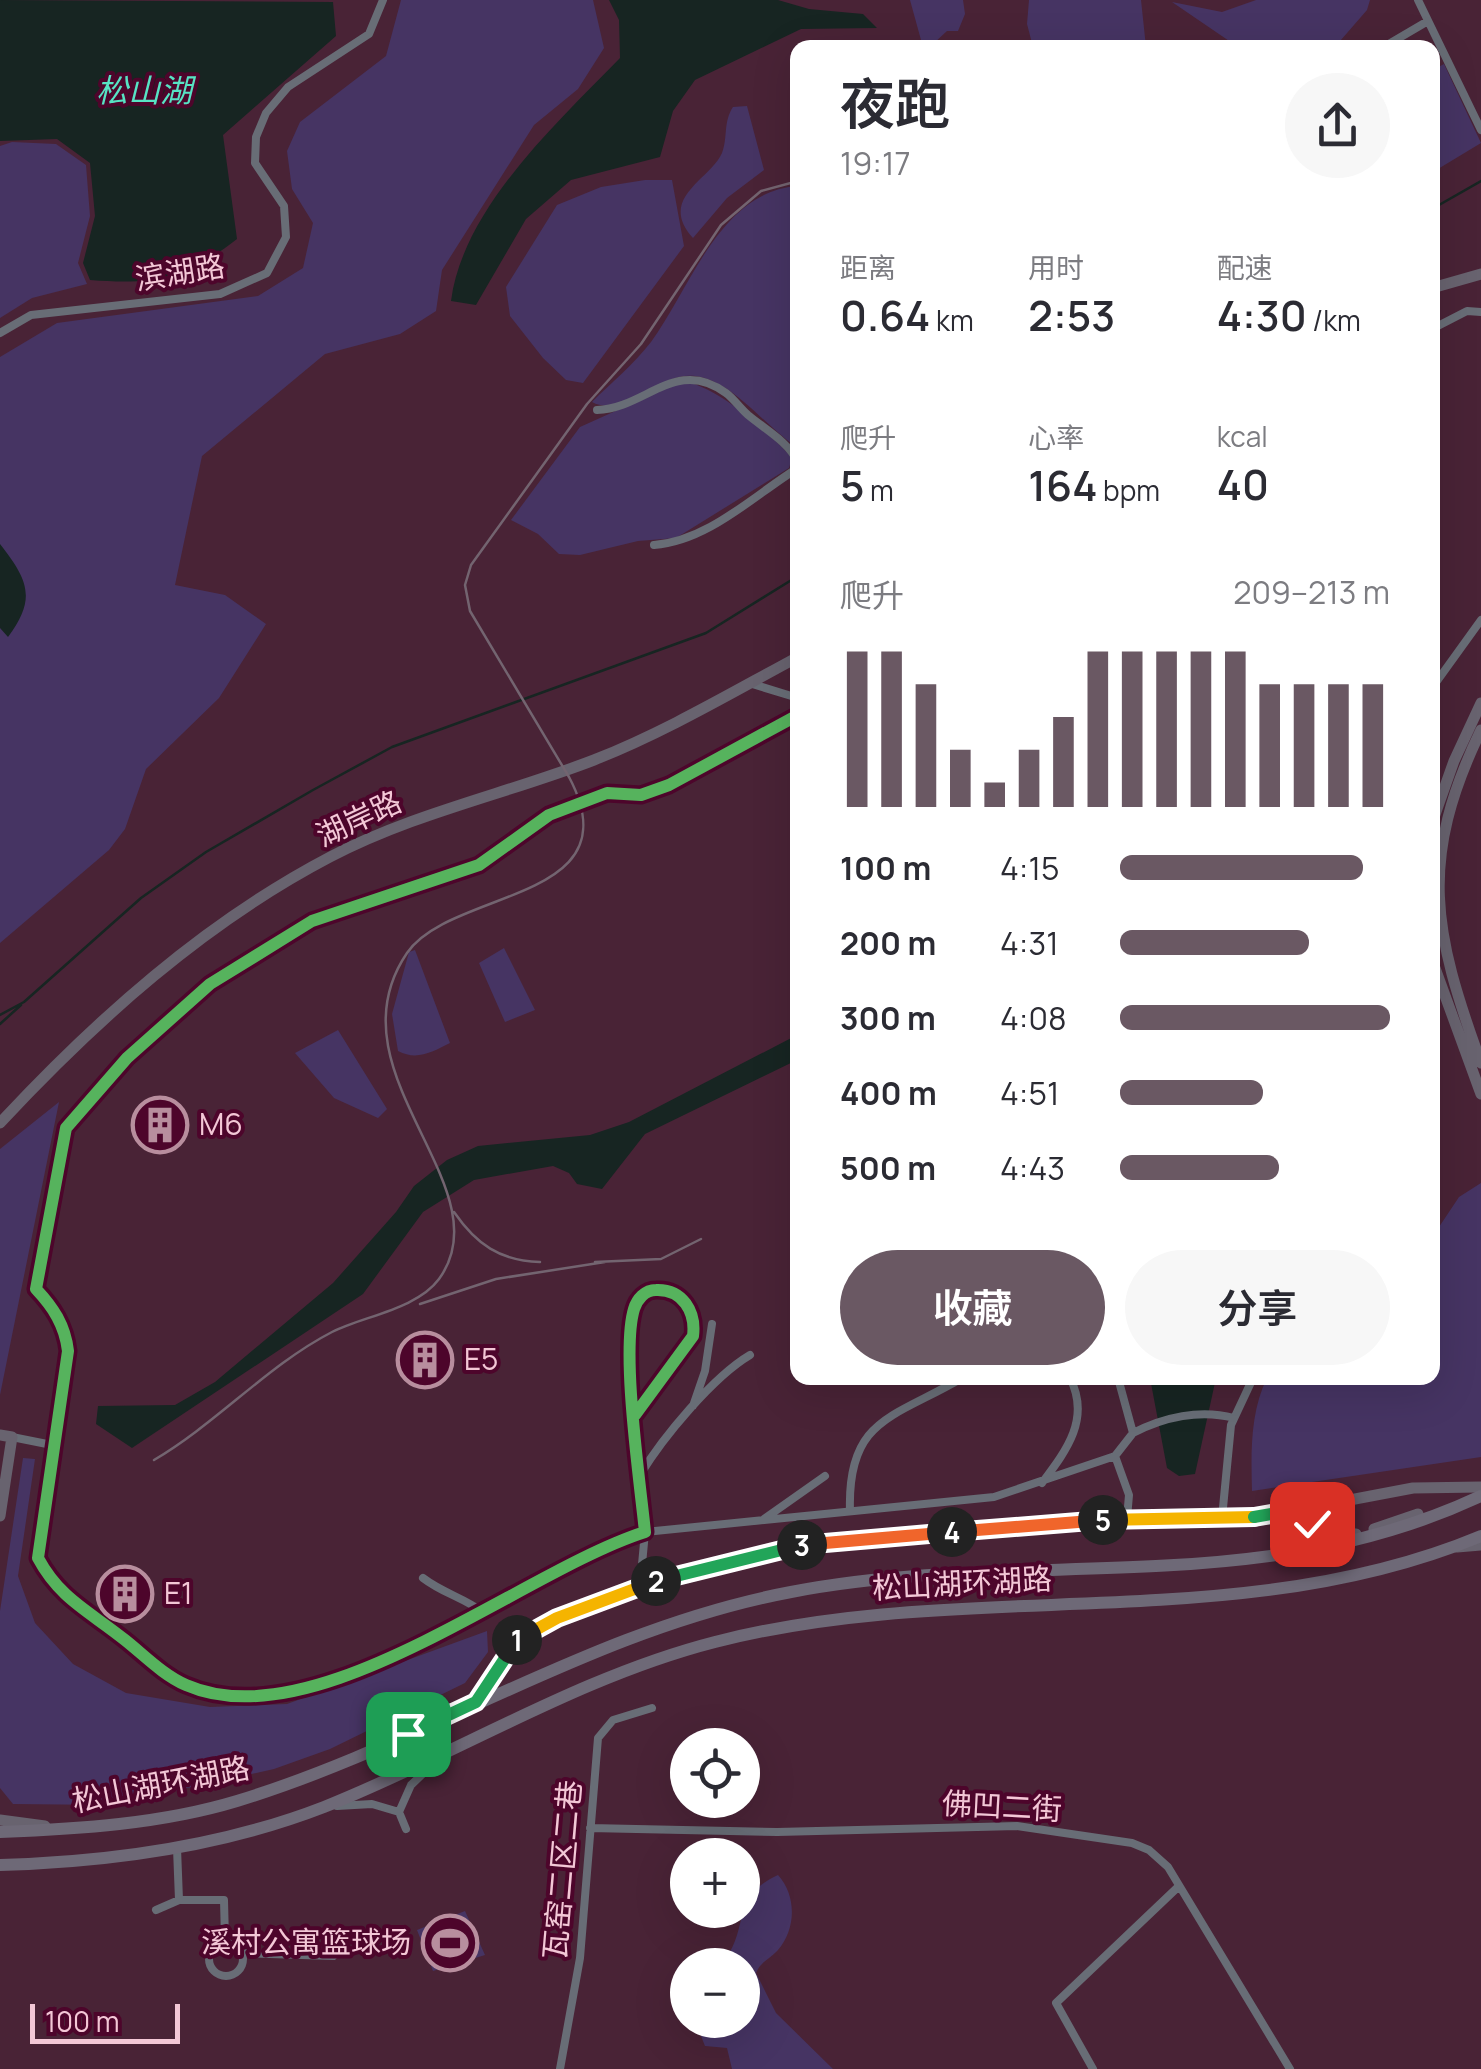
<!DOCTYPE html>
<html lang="zh">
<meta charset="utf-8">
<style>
:root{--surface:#fff;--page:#f7f7f7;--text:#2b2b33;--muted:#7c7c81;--accent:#6a5863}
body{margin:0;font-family:Manrope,"Noto Sans SC",sans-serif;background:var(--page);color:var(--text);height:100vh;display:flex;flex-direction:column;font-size:38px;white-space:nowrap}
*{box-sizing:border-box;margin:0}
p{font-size:32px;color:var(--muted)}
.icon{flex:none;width:55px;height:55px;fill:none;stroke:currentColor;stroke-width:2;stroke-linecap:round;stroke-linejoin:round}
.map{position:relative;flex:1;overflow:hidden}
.sheet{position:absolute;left:790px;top:40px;width:650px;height:1345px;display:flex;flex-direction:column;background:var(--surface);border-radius:20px;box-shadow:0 10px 40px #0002}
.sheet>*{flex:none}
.fabs{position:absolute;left:670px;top:1728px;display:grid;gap:20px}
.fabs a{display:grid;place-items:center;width:90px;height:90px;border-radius:50%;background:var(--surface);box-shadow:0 10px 40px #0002;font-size:50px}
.scale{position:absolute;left:30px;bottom:25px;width:150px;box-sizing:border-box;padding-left:10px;border:5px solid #f3c7d6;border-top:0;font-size:28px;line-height:35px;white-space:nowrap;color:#f3c7d6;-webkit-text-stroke:8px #4d052b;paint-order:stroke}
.pin{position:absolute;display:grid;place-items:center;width:85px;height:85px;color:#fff;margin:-42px;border-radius:20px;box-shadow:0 5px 15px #0006}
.km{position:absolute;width:50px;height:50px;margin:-25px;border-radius:50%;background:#222;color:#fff;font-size:28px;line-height:50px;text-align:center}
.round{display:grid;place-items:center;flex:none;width:105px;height:105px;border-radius:52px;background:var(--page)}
.overview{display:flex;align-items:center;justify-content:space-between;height:170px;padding:0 50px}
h1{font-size:55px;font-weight:600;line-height:75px}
.metrics{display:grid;grid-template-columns:repeat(3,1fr);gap:15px;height:170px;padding:10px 50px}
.metrics div{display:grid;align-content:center}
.metrics b{font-size:42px;font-weight:600}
.metrics small{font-size:28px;font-weight:400}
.metrics p{font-size:28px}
.chart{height:280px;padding:20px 50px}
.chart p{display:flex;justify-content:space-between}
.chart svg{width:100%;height:180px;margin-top:10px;stroke:var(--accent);stroke-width:6}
.action{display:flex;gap:20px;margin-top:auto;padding:20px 50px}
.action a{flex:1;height:115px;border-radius:60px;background:var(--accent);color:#fff;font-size:40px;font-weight:600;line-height:115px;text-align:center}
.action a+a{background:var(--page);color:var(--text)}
ul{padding:0 50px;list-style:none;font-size:32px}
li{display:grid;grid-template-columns:160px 120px 1fr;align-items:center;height:75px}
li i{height:25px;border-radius:12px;background:var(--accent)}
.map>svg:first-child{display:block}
.green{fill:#463463}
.water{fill:#172522}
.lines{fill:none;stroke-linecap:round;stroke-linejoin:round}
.stream{stroke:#172522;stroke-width:2.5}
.street-tunnel{stroke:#623c4e;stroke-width:8;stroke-dasharray:8 4;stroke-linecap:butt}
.street{stroke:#686d76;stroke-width:8}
.secondary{stroke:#68636f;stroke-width:11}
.primary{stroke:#6e6977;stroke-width:12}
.tram{stroke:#736470;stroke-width:2.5}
.cycleway-casing{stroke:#4d052b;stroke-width:19}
.cycleway{stroke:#56b35d;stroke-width:12}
.split-1-casing{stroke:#fff;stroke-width:20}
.split-2-casing{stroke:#fff;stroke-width:20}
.split-3-casing{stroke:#fff;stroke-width:20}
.split-4-casing{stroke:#fff;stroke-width:20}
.split-5-casing{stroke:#fff;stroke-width:20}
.split-6-casing{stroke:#fff;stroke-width:20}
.split-7-casing{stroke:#fff;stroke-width:20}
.split-1{stroke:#22a559;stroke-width:12}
.split-2{stroke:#f5b400;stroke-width:12}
.split-3{stroke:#22a559;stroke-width:12}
.split-4{stroke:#f0652b;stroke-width:12}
.split-5{stroke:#f0652b;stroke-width:12}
.split-6{stroke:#f5b400;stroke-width:12}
.split-7{stroke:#22a559;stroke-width:12}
.labels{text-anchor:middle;stroke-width:8;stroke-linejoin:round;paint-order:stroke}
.street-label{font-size:30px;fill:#f3c7d6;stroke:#4d052b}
.poi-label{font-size:30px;fill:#f3c7d6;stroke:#4d052b;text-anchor:start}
.water-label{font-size:32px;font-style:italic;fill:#57e3c4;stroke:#4d052b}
</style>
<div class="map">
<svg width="1481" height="2069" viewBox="0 0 1481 2069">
<rect width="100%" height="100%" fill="#492336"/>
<path class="green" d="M401,0H593L604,48L578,89L534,125L442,270L436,311L400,334L325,354L202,456L175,585L225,595L266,624L219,698L146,769L125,829L109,850L0,943V357L57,323L258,296L303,268L313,223L292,189L287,151L300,122L386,56Z
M910,0H963L965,14L958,31H947L934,43L921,40Z
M1029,0H1141L1146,47H1033L1027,24Z
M1256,0H1370L1367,10L1334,48L1238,47L1172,2L1222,12Z
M1444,64L1481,143L1433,172V70Z
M747,106L764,170L727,198L693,238C657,198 710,180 722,153C728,138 723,122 733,107Z
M12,142L56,144L86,165L90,216L78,263L87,284L32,298L0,318V146Z
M645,180H672L684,246L583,383L566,380L543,358L510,316L506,287L557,205L601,187Z
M797,186V447C765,427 734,381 695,376C660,371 623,419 592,402C611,383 634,364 651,342C691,287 720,192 797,186Z
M682,381C717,386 767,430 792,458L789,468L676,538L638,541L580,555L559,554L538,534L511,520L580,427Z
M504,948L535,1010L505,1022L479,963Z
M415,950L450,1043C432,1052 417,1061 398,1051L392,1014L409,952Z
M338,1030L387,1109L378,1118L334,1098L295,1053Z
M59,1102L0,1395V1149Z
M1481,1183V1457L1252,1491C1251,1454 1250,1412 1267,1378H1432L1433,1236L1459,1197Z
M23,1458L35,1459L18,1576L35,1623L73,1664L126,1693L210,1707L287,1704L487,1631L488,1652L465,1683L330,1749L274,1769L110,1805L13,1804L0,1788V1611Z
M778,1875C797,1896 796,1929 778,1950C769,1960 761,1961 756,1973L776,2013L833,2069H732L727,2048L705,2046L701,2036L708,2020H742V1965H721C752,1928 728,1898 778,1875Z
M465,1911L485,1955L433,1971L417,1930Z"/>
<path class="water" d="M0,0L333,2L336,36L223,135L237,239C185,279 156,285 90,280L83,263L95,216L90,163L57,139L0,141Z
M609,0H778L809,9L863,14L877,28L801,29L695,80L673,111L660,157L571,180L526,219L476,305L451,301C463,208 557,123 620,58L619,20Z
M0,544C28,580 37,598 8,637L0,628Z
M797,1035V1060L645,1134L602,1189L577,1184L569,1173L553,1166L474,1180L423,1212L363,1294L132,1448L96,1424L98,1406L175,1405L215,1382L333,1283L396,1212L414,1186L447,1160L478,1146L590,1135L629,1122Z
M1150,1378H1216L1195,1474L1179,1476L1167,1468Z"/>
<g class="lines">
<path class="stream" d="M1432,209L1481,181
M0,1015L24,1002L141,898L206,852L313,790L392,747L706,633L798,576
M0,1024L21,1005"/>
<path class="street-tunnel" d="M87,1609L163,1671"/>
<path class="street" d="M1418,0L1481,130
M1382,48L1428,21
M1432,329L1467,311L1481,312
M0,333L31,315L220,294L267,273L286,237L284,206L255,163L256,137L266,113L288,87L369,34L383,0
M597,410C645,409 676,356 726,393C734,399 740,408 748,415C766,430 787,441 798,462
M654,545C708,541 753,496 798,468
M749,683L798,698
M1432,688L1481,620
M693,1406L705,1371L712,1324
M1133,1433C1164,1417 1200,1409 1234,1418
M12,1437L52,1445
M1115,1456L1129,1495L1127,1518
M640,1475C663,1437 713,1377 750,1355
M1042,1483C1066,1451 1091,1419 1070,1378
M850,1511C847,1418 894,1418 962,1378
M1222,1518L1231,1425L1253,1378
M764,1519L825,1476
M423,1578C444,1594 463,1597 484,1613
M640,1586L645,1532L994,1497L1115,1456L1133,1433L1118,1378
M87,1609C59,1593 39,1575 37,1542L68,1351C65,1325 53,1307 36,1289L66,1128L127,1058L174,1014L210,984L312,921L479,865L549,815L607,793L641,795L669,785L798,715
M163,1671C307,1762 509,1575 645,1532C640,1482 621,1352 634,1309C637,1299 645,1290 656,1290C683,1289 696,1312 693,1336L635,1415
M337,1806L372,1804L399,1812L406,1829
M399,1812L411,1785L433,1764
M590,1828L777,1832L1017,1826L1132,1843L1149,1850L1168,1867L1290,2069
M177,1848L179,1900H224L225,1940
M156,1910L179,1900
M209 1959a17 17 0 1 1 34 0a17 17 0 1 1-34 0Z
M241,1953L333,1956
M560,2069L580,1958L598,1738L613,1720L652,1708
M1093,2069L1056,2003L1178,1887"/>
<path class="secondary" d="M1432,288L1481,274
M1481,730C1418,861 1433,931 1481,1063
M1432,823L1454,761L1481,703
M1432,960L1481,1094
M0,1123C96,1020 204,923 330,857C414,813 506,794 594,760C665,732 731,693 798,657
M0,1435L12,1437L0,1516
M1289,1511L1333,1533L1356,1534
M1374,1529L1418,1514
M1457,1547L1481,1545
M476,1702L512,1643L557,1619L640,1586L798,1545L1133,1517H1260L1413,1488L1481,1487
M0,1820L45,1826"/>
<path class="primary" d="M0,1832C78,1829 161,1824 237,1801C427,1743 593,1629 791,1592C1027,1547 1255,1602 1481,1496
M0,1865C110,1862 221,1847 324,1807C455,1755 578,1677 715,1642C968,1577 1237,1638 1481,1536"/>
<path class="tram" d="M454,1212C476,1244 500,1261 540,1262
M595,1262L661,1259L701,1239
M420,1304L496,1279L605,1262
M154,1460C217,1423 268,1365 332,1332C364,1316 417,1309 439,1279C506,1187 326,1072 407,953C451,888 636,903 569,777L470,611L465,585L471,565L587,404L641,344L721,225L761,191L798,181"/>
<g class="cycleway-casing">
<path id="cycleway" d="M635,1415L693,1336C696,1312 683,1289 656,1290C645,1290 637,1299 634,1309C621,1352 640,1482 645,1532C522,1571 316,1742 186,1685C163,1675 144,1655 125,1640C89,1611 60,1599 38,1558L68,1351C65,1325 53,1307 36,1289L66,1128L127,1058L210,984L312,921L479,865L549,815L607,793L641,795L669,785L798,715"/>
</g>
<use href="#cycleway" class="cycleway"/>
</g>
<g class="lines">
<g class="split-1-casing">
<path id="split-1" d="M408,1734L476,1702L517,1640"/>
</g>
<g class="split-2-casing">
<path id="split-2" d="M517,1640L557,1618L656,1581"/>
</g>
<g class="split-3-casing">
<path id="split-3" d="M656,1581L802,1545"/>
</g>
<g class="split-4-casing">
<path id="split-4" d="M802,1545L952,1532"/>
</g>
<g class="split-5-casing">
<path id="split-5" d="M952,1532L1103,1520"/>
</g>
<g class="split-6-casing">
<path id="split-6" d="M1103,1520L1254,1517"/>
</g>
<g class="split-7-casing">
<path id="split-7" d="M1254,1517L1288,1511L1312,1524"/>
</g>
<use href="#split-1" class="split-1"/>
<use href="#split-2" class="split-2"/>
<use href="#split-3" class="split-3"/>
<use href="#split-4" class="split-4"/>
<use href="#split-5" class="split-5"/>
<use href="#split-6" class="split-6"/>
<use href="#split-7" class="split-7"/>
</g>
<defs>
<g id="building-ring" transform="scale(2.875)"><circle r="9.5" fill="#4d052b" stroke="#b88e9e" stroke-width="1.5"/><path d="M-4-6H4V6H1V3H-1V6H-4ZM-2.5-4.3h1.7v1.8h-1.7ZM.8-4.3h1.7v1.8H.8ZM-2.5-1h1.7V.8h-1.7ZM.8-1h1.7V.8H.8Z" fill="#b88e9e"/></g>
<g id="stadium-ring" transform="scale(2.875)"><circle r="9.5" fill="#4d052b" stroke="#b88e9e" stroke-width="1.5"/><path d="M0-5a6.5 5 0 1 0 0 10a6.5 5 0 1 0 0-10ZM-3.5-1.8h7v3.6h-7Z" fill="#b88e9e"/></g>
</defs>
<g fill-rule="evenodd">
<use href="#building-ring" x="160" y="1125"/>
<use href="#building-ring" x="425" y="1360"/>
<use href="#building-ring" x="125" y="1594"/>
<use href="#stadium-ring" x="450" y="1943"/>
</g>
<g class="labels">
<g class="street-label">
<text transform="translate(180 273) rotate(-9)" y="10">滨湖路</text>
<text transform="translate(359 819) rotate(-25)" y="10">湖岸路</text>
<text transform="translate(962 1584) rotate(-3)" y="10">松山湖环湖路</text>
<text transform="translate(161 1785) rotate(-11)" y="10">松山湖环湖路</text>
<text transform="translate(1002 1807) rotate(3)" y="10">佛凹二街</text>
<text transform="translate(563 1870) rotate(-85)" y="10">瓦窑二区二巷</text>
</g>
<g class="poi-label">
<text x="199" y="1135">M6</text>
<text x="464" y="1370">E5</text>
<text x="164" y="1604">E1</text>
<text x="411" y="1953" text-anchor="end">溪村公寓篮球场</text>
</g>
<g class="water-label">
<text x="144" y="102">松山湖</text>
</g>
</g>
</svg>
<div class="fabs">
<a><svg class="icon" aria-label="locate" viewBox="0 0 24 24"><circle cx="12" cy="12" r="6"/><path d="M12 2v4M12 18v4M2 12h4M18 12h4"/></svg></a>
<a>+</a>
<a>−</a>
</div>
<div class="scale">100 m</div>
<div class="pin" style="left:408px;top:1734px;background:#1e9e55"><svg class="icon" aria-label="arrive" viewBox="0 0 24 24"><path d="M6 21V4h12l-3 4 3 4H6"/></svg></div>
<div class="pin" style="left:1312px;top:1524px;background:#d93025"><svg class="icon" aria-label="check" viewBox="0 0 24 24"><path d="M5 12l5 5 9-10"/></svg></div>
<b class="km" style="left:517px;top:1640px">1</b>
<b class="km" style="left:656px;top:1581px">2</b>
<b class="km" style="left:802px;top:1545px">3</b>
<b class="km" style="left:952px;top:1532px">4</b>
<b class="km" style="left:1103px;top:1520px">5</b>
<section class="sheet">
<div class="overview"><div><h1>夜跑</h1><p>19:17</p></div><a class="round"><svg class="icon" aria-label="share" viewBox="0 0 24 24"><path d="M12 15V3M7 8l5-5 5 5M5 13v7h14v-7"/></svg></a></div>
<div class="metrics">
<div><p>距离</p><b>0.64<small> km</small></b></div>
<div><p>用时</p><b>2:53</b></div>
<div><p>配速</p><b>4:30<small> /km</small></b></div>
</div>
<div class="metrics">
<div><p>爬升</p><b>5<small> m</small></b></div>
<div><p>心率</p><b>164<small> bpm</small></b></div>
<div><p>kcal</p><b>40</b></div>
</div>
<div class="chart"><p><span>爬升</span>209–213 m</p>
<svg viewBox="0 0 160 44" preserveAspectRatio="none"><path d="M5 44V6M15 44V6M25 44V14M35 44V30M45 44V38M55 44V30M65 44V22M75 44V6M85 44V6M95 44V6M105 44V6M115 44V6M125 44V14M135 44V14M145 44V14M155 44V14"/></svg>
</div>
<ul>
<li><b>100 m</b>4:15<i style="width:90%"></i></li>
<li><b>200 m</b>4:31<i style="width:70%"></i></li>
<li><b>300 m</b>4:08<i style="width:100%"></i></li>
<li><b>400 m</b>4:51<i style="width:53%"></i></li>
<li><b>500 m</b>4:43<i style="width:59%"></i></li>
</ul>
<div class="action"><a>收藏</a><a>分享</a></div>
</section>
</div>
